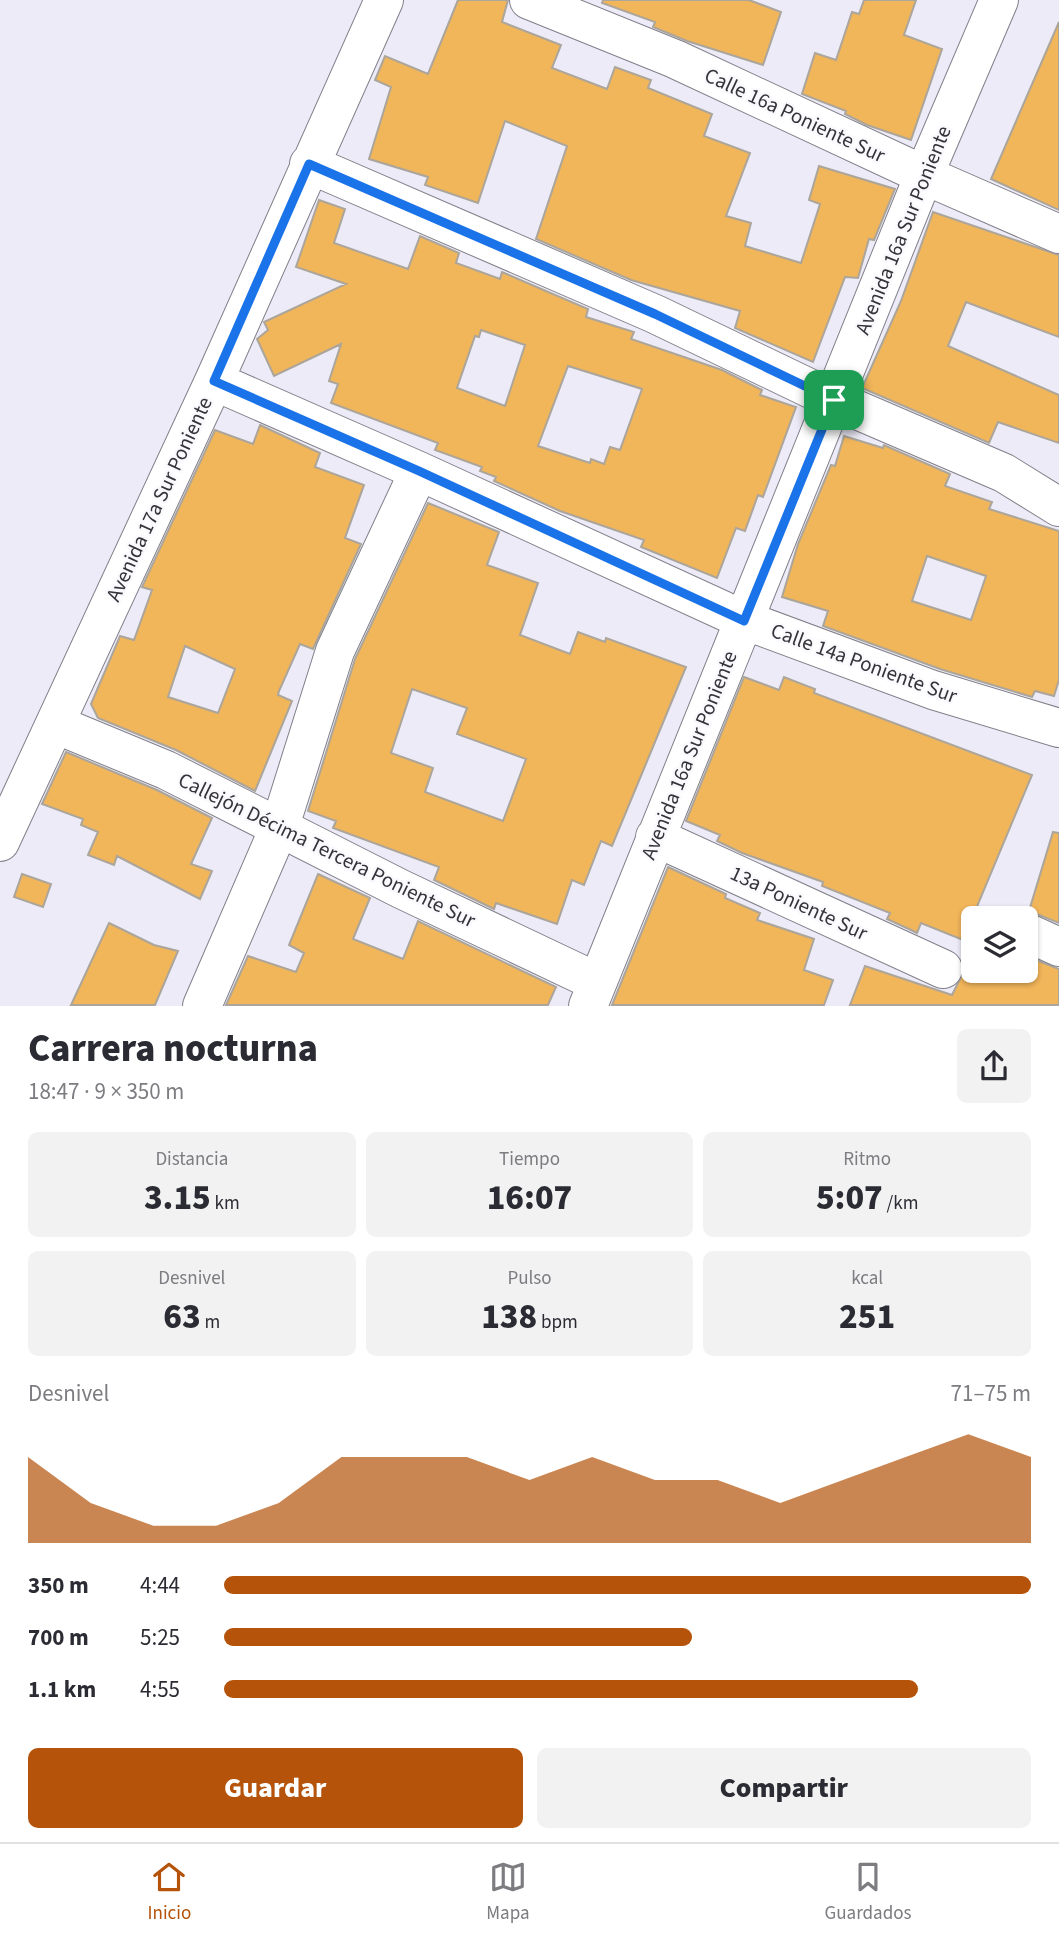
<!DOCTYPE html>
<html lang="es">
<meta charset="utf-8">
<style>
:root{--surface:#fff;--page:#f2f2f3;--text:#2b2b33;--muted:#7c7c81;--line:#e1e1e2;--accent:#b45309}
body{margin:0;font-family:"Source Sans 3",sans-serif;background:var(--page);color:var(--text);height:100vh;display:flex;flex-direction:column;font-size:26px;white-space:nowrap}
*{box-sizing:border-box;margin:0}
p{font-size:23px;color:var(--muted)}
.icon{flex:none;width:38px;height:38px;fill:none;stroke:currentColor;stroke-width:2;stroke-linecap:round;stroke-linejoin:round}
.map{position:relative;height:1006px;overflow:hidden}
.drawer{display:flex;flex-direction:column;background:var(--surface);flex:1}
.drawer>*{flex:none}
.buttons{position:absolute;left:961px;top:906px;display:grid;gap:14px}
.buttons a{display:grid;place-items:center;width:77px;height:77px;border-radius:10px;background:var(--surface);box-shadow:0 2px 5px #0004;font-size:35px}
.pin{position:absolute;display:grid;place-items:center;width:60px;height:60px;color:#fff;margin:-30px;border-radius:14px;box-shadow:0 4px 10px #0006}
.round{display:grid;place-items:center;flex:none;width:74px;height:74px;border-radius:10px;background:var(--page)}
.headline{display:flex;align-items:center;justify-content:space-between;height:119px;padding:0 28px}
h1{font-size:38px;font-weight:800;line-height:52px}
.figures{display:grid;grid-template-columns:repeat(3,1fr);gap:10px;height:119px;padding:7px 28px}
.figures div{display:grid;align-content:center;border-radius:10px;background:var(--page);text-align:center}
.figures b{font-size:35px;font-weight:800}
.figures small{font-size:19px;font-weight:400}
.figures p{font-size:19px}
.chart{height:196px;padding:14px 28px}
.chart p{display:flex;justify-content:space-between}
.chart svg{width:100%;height:126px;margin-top:7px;fill:var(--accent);opacity:.7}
.button{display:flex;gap:14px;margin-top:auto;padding:14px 28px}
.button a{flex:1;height:80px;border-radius:10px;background:var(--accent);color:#fff;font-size:28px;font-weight:800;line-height:80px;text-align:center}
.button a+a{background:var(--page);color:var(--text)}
ul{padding:0 28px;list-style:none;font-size:23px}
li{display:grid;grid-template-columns:112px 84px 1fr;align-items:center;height:52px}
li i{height:18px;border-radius:9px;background:var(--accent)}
.menu{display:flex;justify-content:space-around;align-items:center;height:98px;border-top:2px solid var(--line);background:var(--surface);font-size:19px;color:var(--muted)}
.menu a{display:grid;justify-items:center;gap:4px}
.menu .on{color:var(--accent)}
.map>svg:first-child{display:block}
.building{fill:#f1b55a;stroke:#aba59b;stroke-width:2;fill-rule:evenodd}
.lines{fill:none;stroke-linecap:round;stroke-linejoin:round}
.minor-casing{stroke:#81808a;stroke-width:40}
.minor{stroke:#fff;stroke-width:38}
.route-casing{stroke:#fff;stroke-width:14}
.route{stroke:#1a73e8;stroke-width:9}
.labels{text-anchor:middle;stroke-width:5;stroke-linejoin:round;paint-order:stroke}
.street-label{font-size:21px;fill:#353539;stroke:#fafafe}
</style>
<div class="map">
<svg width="1059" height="1006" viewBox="0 0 1059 1006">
<rect width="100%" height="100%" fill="#ecebf7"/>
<path class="building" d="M458,0H508L502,22L561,45L552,68L607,89L615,67L651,80L648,88L712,114L704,136L750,153L726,216L751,223L745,246L801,263L820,204L809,200L819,166L895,189L874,240L869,239L858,278L845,277L813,362L735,328L740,311L631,280L536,239L567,146L505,121L478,203L425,185L428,177L369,159L391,87L375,80L385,56L428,74Z
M603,0H749L781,12L763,65L687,41L653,27L655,22L602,3Z
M864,0H916L904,35L942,49L911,140L867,125L845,114L846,111L802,94L815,53L836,60L852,12L859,14Z
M1059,22V210L991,179Z
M319,200L345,209L334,243L408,269L420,236L459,253L456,263L500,279L502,272L588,309L586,317L634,332L631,339L722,370L762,390L760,395L796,407L763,497L758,495L745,531L736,528L717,578L641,547L644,540L560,511L494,481L496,477L480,471L482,467L435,450L438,443L331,403L338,384L329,381L341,344L274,376L257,339L268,330L264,322L346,284L296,267ZM481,330L525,345L505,406L457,388L475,336L479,337ZM568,366L642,389L620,450L610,447L604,464L591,459L590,463L538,446Z
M933,212L1059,255V337L966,302L948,346L1059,395V443L998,422L989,443L862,388L901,301Z
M260,425L320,453L315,467L364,485L345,538L361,544L313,649L300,644L279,691L278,695L292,701L255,791L176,750L98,718L91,704L120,636L134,640L152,590L142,587L215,430L253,444ZM185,646L235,669L218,713L168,697Z
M844,436L883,448L884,445L950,474L945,486L992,502L989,509L1059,531V680L1054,696L1035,691L1032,697L940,669L823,626L828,611L782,597L798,544L831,465L835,466ZM927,556L986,576L971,620L912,601Z
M428,503L499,532L487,565L538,583L520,635L570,654L578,632L605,642L606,638L686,667L612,846L601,841L584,885L572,880L557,924L496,903L494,909L434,880L439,867L333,828L336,821L308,811L355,659ZM412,689L467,708L457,734L526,759L503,821L425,792L433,768L391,753Z
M744,677L779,690L784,677L815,689L814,693L1032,775L963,940L921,923L917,933L913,931L887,919L890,913L822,886L823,882L742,853L717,841L720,835L686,821Z
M66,752L157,790L212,818L191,864L212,871L200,899L117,856L114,865L88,855L98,832L81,825L83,819L42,804Z
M1053,832L1059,833V923L1029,911Z
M668,867L726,894L725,898L760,913L757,920L814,939L804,970L833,980L824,1005H612Z
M22,874L51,884L43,907L14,897Z
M318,874L370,898L353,939L403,959L418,921L556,987L548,1005H226L248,956L296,972L304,953L289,945Z
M109,923L154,945L178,951L155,1005H71Z
M1026,956L1059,969V1005H850L865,966L952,995L964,971H1026Z"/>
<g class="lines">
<g class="minor-casing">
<path id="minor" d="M529,0L675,59L924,175L1059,234
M309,164L655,314L834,400L1004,473L1059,507
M214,381L419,471L744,620L933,690L1059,728
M55,724L166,770L401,889L597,982
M655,837L943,969
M0,842L214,381L384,0
M1026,932L1059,947
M202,1006L280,826L335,651L419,471
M588,1006L924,175L999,0"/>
</g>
<use href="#minor" class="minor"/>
</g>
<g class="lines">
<g class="route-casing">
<path id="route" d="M309,164L655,314L834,400L744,621L419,471L214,381Z"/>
</g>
<use href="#route" class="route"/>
</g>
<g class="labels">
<g class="street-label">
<text transform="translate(795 115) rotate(25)" y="7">Calle 16a Poniente Sur</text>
<text transform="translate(903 230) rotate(-68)" y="7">Avenida 16a Sur Poniente</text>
<text transform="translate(159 499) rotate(-65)" y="7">Avenida 17a Sur Poniente</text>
<text transform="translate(864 663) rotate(20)" y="7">Calle 14a Poniente Sur</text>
<text transform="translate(689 755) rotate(-68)" y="7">Avenida 16a Sur Poniente</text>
<text transform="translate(327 850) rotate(26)" y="7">Callejón Décima Tercera Poniente Sur</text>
<text transform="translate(799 903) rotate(25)" y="7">13a Poniente Sur</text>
</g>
</g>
</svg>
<div class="buttons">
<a><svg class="icon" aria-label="layers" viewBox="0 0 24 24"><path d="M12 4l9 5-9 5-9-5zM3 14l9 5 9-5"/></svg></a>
</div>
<div class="pin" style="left:834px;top:400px;background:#1e9e55"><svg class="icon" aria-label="arrive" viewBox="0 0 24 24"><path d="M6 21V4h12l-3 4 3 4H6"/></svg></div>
</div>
<section class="drawer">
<div class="headline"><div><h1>Carrera nocturna</h1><p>18:47 · 9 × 350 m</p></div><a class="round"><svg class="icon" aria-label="share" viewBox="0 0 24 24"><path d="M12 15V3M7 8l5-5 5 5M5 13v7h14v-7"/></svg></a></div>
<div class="figures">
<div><p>Distancia</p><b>3.15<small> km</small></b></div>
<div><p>Tiempo</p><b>16:07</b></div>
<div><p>Ritmo</p><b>5:07<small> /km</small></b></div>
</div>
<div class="figures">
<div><p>Desnivel</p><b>63<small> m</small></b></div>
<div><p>Pulso</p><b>138<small> bpm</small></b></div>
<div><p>kcal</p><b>251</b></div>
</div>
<div class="chart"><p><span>Desnivel</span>71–75 m</p>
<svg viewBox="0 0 160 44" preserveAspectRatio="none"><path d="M0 44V14L10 30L20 38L30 38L40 30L50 14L60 14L70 14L80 22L90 14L100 22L110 22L120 30L130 22L140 14L150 6L160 14V44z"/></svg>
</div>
<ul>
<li><b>350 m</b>4:44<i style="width:100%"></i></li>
<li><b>700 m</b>5:25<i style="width:58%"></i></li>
<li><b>1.1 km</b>4:55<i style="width:86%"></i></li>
</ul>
<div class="button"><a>Guardar</a><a>Compartir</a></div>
</section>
<nav class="menu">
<a class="on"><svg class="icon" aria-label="home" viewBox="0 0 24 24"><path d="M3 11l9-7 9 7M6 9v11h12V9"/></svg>Inicio</a>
<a><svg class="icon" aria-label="map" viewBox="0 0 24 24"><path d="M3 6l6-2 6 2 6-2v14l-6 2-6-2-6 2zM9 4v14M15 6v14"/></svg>Mapa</a>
<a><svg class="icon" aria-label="saved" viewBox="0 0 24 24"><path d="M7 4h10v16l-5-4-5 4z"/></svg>Guardados</a>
</nav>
